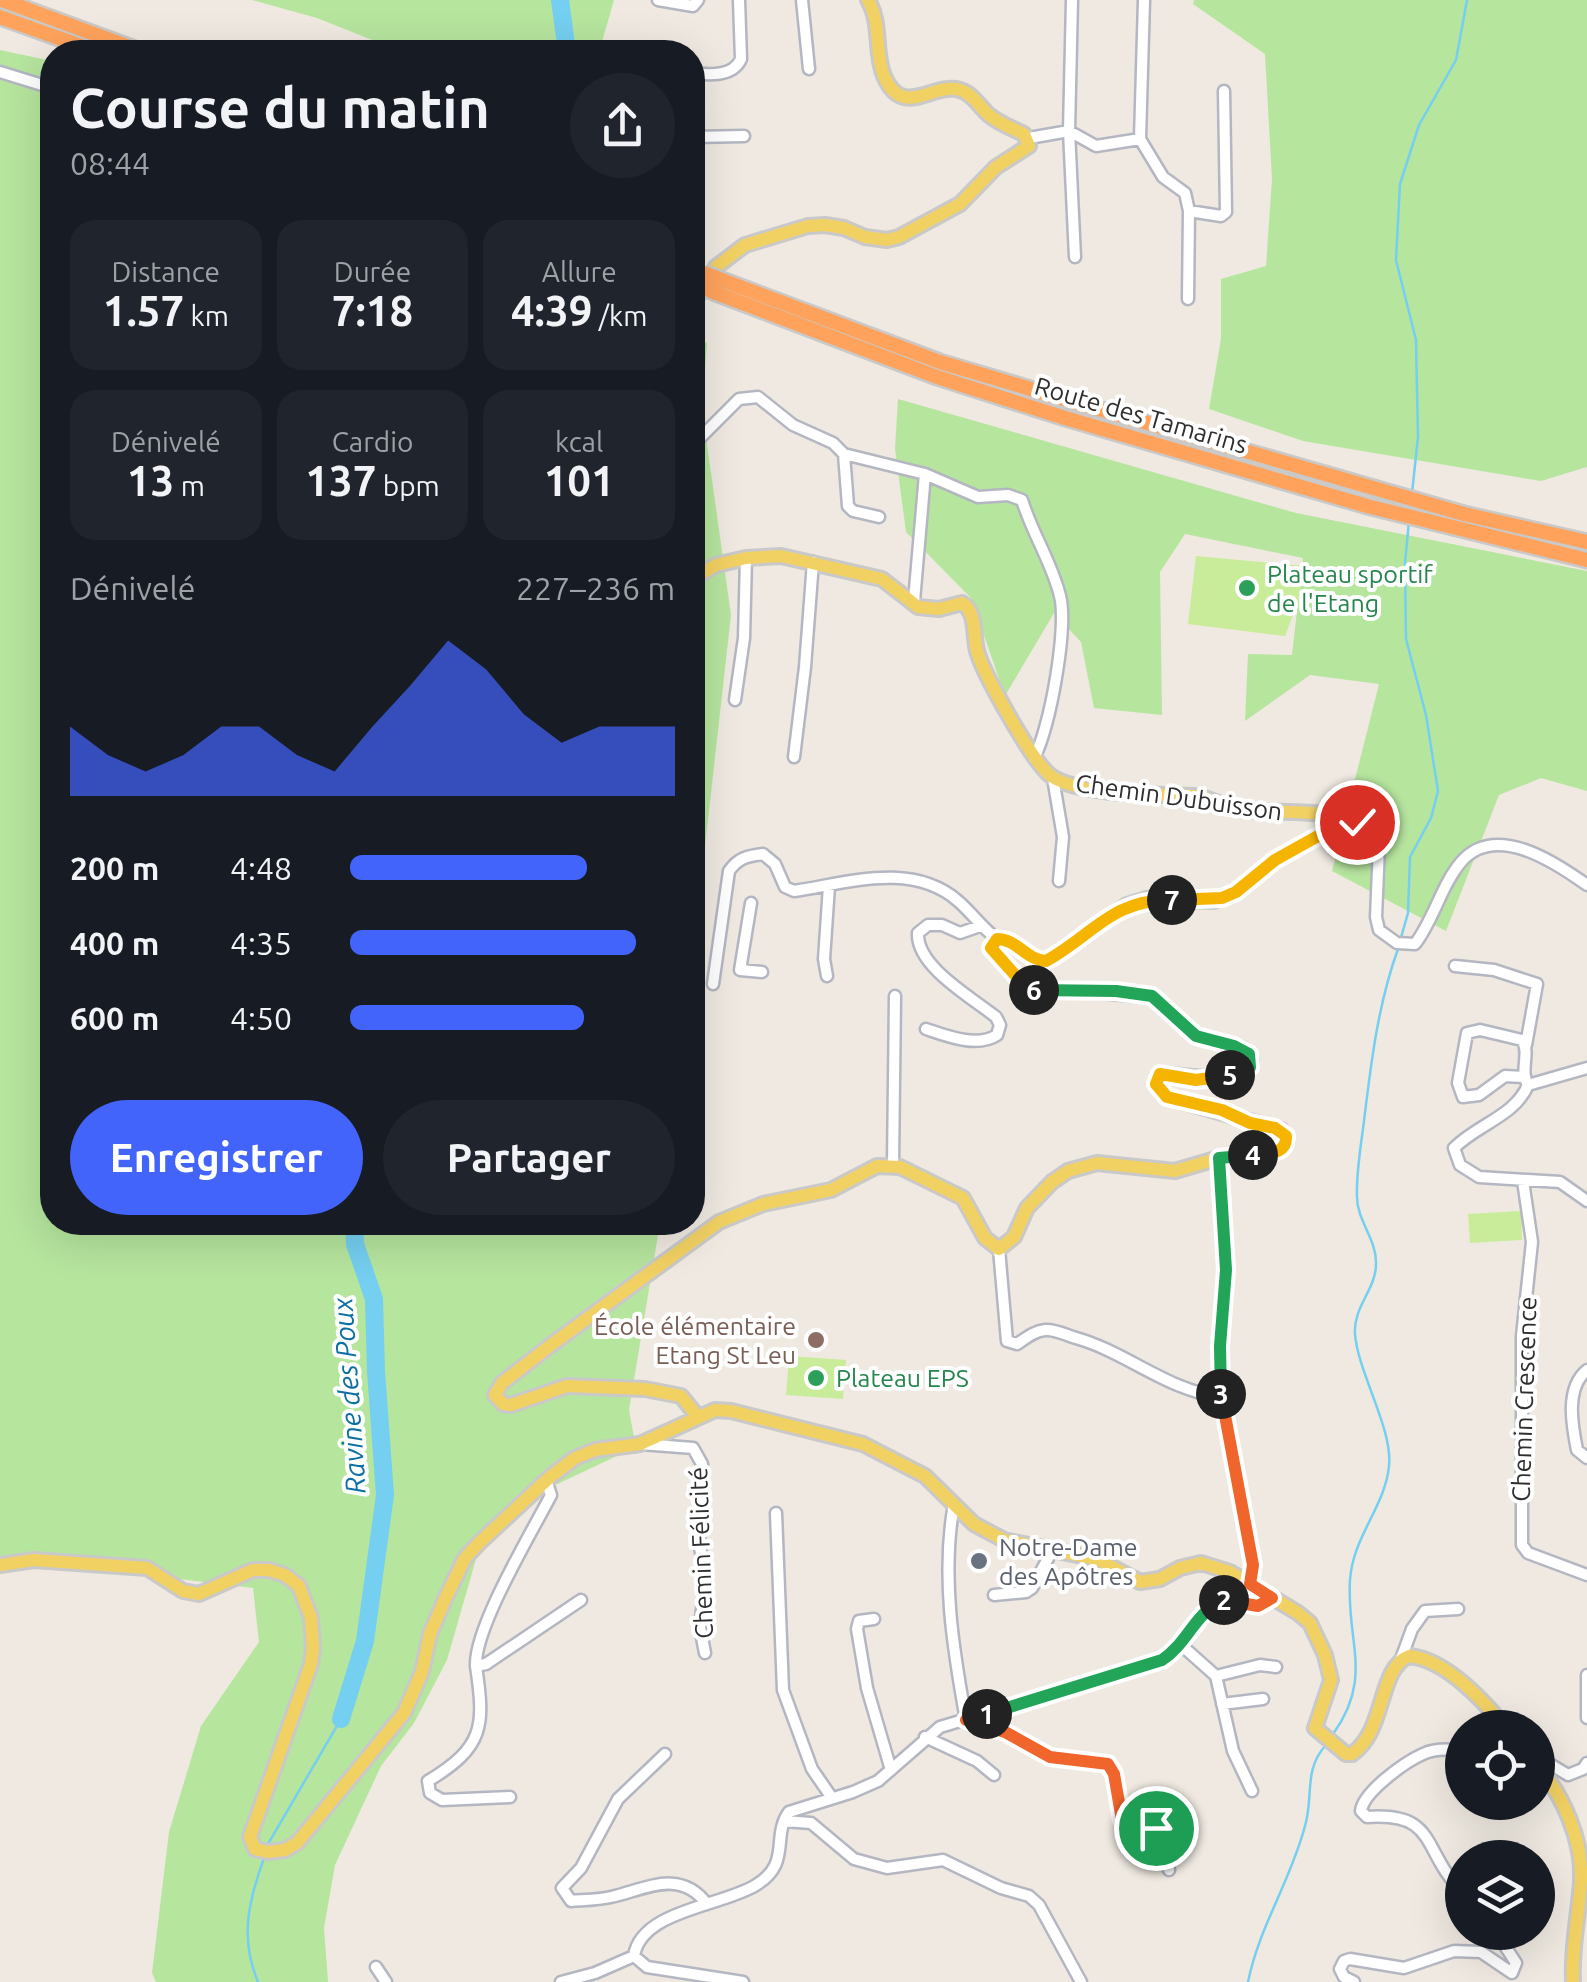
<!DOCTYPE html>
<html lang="fr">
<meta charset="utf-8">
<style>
:root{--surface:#171b24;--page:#20242c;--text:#f1f3f6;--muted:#9ea1a6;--accent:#4264fb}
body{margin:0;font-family:Ubuntu,sans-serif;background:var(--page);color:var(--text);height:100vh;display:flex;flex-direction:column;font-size:38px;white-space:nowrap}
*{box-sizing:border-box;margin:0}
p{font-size:32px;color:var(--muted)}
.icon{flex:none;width:55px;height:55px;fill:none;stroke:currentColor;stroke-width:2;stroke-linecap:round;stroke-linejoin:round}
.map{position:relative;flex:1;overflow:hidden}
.panel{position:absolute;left:40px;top:40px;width:665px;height:1195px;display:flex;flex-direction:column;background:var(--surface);border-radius:40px;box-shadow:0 10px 40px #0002}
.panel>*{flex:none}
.fabs{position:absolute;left:1445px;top:1710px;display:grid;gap:20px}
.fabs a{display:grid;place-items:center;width:110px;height:110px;border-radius:50%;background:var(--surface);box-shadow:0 10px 40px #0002;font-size:50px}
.pin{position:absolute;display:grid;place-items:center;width:85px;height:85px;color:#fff;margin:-42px;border:5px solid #fff;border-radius:50%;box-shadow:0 2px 10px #0007}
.km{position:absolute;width:50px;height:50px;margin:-25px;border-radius:50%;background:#222;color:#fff;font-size:28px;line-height:50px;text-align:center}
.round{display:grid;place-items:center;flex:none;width:105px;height:105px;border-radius:52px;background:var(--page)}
.summary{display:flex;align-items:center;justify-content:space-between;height:170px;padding:0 30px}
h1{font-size:55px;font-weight:700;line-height:75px}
.metrics{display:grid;grid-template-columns:repeat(3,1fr);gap:15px;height:170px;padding:10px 30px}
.metrics div{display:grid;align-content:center;border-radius:25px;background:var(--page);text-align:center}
.metrics b{font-size:42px;font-weight:700}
.metrics small{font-size:28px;font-weight:400}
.metrics p{font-size:28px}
.chart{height:280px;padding:20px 30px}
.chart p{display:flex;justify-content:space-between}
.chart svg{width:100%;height:180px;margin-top:10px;fill:var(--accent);opacity:.7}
.primary-button{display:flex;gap:20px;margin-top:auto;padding:20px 30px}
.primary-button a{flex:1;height:115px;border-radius:60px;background:var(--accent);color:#fff;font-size:40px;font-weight:700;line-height:115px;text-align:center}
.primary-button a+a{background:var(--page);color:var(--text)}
ul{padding:0 30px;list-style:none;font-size:32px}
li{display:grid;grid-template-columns:160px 120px 1fr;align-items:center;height:75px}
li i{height:25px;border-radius:12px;background:var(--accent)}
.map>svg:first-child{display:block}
.green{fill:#b6e59e}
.pitch{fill:#c9ec9a}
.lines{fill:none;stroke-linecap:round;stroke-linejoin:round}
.stream{stroke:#75cff0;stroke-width:2.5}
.river{stroke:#75cff0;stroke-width:18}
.minor-casing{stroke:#b4b7c1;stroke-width:15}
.major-casing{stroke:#c9c9c9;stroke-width:18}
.highway-casing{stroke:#c9c9c9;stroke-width:19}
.minor{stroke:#fff;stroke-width:10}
.major{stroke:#f2d163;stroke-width:12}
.highway{stroke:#ffa35c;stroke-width:14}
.highway-bridge-casing{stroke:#c9c9c9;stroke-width:19;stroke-linecap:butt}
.highway-bridge{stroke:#ffa35c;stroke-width:14}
.split-1-casing{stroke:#fff;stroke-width:20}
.split-2-casing{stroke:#fff;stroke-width:20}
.split-3-casing{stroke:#fff;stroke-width:20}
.split-4-casing{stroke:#fff;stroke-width:20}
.split-5-casing{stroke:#fff;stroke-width:20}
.split-6-casing{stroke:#fff;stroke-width:20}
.split-7-casing{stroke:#fff;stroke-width:20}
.split-8-casing{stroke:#fff;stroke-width:20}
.split-1{stroke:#f0652b;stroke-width:12}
.split-2{stroke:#22a559;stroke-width:12}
.split-3{stroke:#f0652b;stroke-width:12}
.split-4{stroke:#22a559;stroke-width:12}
.split-5{stroke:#f5b400;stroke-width:12}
.split-6{stroke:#22a559;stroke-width:12}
.split-7{stroke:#f5b400;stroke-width:12}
.split-8{stroke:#f5b400;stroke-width:12}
.leisure-dot{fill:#2e9e5b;stroke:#fff;stroke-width:4}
.education-dot{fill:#8d6e63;stroke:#fff;stroke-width:4}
.worship-dot{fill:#6b7280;stroke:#fff;stroke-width:4}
.labels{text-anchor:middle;stroke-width:8;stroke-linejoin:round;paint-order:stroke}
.street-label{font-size:25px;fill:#2e2e2e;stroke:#fff}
.leisure-label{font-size:25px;fill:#27864d;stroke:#fff;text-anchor:start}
.education-label{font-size:25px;fill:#785e54;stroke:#fff;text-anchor:end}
.worship-label{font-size:25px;fill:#5b616d;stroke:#fff;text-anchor:start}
.water-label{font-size:28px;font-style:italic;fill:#0d6fa3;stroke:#fff}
</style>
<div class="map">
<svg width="1587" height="1982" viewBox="0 0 1587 1982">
<rect width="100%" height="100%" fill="#efe9e1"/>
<path class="green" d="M252,0H614L599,52H402L317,18Z
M1194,0H1587V467L1541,481L1303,441L1209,409L1221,339V279L1266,266L1272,179L1265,54L1193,4Z
M0,50L52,61V1222L660,1223L629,1410L637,1454H621L551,1487L502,1531L476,1559L447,1660L414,1723L381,1766L335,1865L324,1928L328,1982H156L152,1973L169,1832L201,1726L259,1642L253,1588L0,1557Z
M693,336L707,343L702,409L731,615L693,953Z
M898,399L1296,513L1587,571V791L1541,778L1499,795L1446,931L1332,871L1379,684L1310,675L1245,721L1248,654L1292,655L1303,558L1185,534L1160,572L1162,715L1094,708L1081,642L1054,613L1005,696L971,598L906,532L895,449Z"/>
<path class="pitch" d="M1196,556L1304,566L1299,599L1285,636L1188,624Z
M1521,1211L1522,1240L1470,1243L1468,1214Z
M789,1356L846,1360L843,1399L786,1395Z"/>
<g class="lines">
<path class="stream" d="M1412,493L1418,437L1416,340L1396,260L1400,184L1419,125L1456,60L1467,0
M1400,941L1408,913L1410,857L1431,818L1438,791L1426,715L1406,639L1405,563L1409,521
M1333,1734C1374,1677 1346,1642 1350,1580C1353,1536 1385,1507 1389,1466C1393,1429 1358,1373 1355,1334C1353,1306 1377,1289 1376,1262C1376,1239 1357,1220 1357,1197C1356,1172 1361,1146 1364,1121C1371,1063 1378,1004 1398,949
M268,1844L341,1719
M258,1982C240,1939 248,1903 263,1861
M1248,1982C1259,1927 1291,1880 1305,1826C1314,1796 1303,1770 1326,1745"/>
<path class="river" d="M560,0L567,52
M341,1719L365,1641L385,1495L376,1371L374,1299L355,1244L354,1222"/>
<g class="minor-casing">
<path id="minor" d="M658,0L693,6L698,0
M802,0L809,69
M1072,0L1069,131L1075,257
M0,72L52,88
M692,73C709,75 733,77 741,59L739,0
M692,137L744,136
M1029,138L1069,131L1096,146L1140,139L1163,177L1185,193L1189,211L1188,299
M1140,139L1144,0
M1189,211L1221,216L1226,212L1224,91
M692,446L739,399L758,397L793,425L833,443L844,454L925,474L978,497L1008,495L1022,500C1032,533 1052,563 1060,596C1068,627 1050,729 1034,758
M844,454L848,506L853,511L879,517
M914,601L925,474
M735,700L744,638L746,558
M794,757L805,667L813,562
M1053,778L1063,837L1059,881
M1367,834L1379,847L1376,917L1379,930L1397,943L1415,944C1434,919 1441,886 1461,862C1495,822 1555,862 1587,885
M751,903L740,970L762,972
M1455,966L1494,970L1537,984L1526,1045
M827,976L824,959L829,886
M713,984L729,871C738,858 747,856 763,854L775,864L785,887L794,891C848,883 912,861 958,901C972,913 982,928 997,939
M926,1029C947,1036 977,1048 997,1035L1000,1025L996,1017C971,997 916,966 918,933L928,925H942L960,933L980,926
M1587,1068L1528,1085C1515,1116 1478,1124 1454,1148L1460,1165L1479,1177L1560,1182L1587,1201
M1523,1077L1505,1076L1479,1095L1463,1097L1458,1083L1467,1033L1480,1030L1522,1040C1531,1053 1519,1070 1528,1085
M1219,1158L1227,1270L1220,1346L1221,1397
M893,1164L895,996
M1523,1181L1532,1242L1522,1336V1545L1528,1553L1587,1575
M999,1249L1007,1341L1017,1344C1026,1338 1034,1331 1045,1330C1055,1329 1066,1335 1076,1338C1126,1352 1168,1391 1221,1397L1253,1565L1250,1583
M1587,1370C1565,1388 1572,1425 1577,1450L1587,1458
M641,1444L693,1448L702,1464L699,1544L706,1574L700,1627L705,1653
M546,1480L551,1495C532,1532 474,1628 476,1666L486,1664L581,1600
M954,1504C941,1575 953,1649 966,1720L1005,1732L1050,1757L1108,1764L1114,1774L1122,1820L1133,1826L1146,1821L1153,1824L1169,1870
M776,1513L783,1690L812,1769L832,1798
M994,1595L1026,1592L1032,1588L1053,1549
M874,1619L859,1621L857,1629L867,1688L891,1770
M1180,1644L1216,1676L1233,1751L1252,1791
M1401,1659L1412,1629L1425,1611L1458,1609
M476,1666C485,1727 484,1747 428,1781L430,1793L442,1800L510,1797
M1587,1675V1718
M1216,1676L1260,1665L1276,1667
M1222,1704L1263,1699
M925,1737L977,1761L994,1775
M1462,1751C1450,1749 1434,1749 1423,1754C1405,1762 1363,1792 1361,1811L1367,1817C1438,1812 1421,1850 1462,1892
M665,1754L618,1799L581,1868L562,1888L571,1901C584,1900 598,1900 611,1897C646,1889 680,1868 707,1904
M1538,1757L1568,1775L1583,1769L1587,1763
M784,1821L811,1823L854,1859L887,1868L943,1860L1001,1888L1029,1896L1039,1905L1081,1982
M376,1967L386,1982
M561,1982L595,1973L634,1956
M743,1982L647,1967L634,1956C641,1910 723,1906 756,1885C792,1863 771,1837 789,1812L853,1792L878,1781L940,1727L1144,1666L1170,1654L1209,1608L1220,1600H1237L1258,1606L1272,1597
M1354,1982L1344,1977L1340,1969L1344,1961L1350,1959L1404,1968L1454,1951L1481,1952L1512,1973L1516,1963L1496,1932"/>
</g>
<g class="major-casing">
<path id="major" d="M692,305L716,267L745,245L808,226L825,225L844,228L865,237L887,240L899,237L960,204L996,167L1029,146L1024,134C1012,128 1000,124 989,115C980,107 972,93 960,90C932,82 903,120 884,76C874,52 882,24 868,0
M692,579L716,565L746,558L781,556L882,579L918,607L939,609L962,603C977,612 973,635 977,651C983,673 1033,763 1051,776C1080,796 1159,794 1194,796C1209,797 1223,807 1238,809C1280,815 1328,806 1366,826L1367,834L1361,840L1318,836L1275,860L1236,892L1214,901L1146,899L1127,905L1046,961L1030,956L1003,938L997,939L991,949L1027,987L1039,992L1081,990L1152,996L1196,1036L1243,1049L1251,1060L1250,1067C1223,1086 1190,1074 1160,1075L1156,1084L1167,1097L1281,1130L1287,1141L1277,1152L1219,1158L1175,1171L1097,1163L1068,1171L1052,1182L1027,1208L1014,1237L999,1249L985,1238L963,1198L900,1167L877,1166L831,1190L763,1204L719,1222L551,1345L502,1383L495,1395L503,1404L511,1405L567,1386L645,1389L681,1396L698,1417
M0,1565L34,1560L147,1568L183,1591L199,1594L253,1570H269L285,1575L299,1586L311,1618L313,1648L311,1664L250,1837L255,1849L268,1852L285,1850L297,1843L404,1713L422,1672L430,1634L446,1597L465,1558L479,1543L550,1477L575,1458L595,1450L640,1444L715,1410L731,1411L863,1444L925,1476L974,1524L1004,1540L1097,1559L1140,1582L1160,1579L1180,1568L1201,1563L1230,1572L1298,1613L1310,1623L1325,1655L1331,1680L1315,1728L1346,1754H1352C1386,1731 1378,1668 1409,1656C1445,1659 1484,1701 1506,1728
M1538,1766C1563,1796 1583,1840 1581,1881C1579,1915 1571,1947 1573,1982"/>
</g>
<g class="highway-casing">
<path id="highway" d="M2,0L143,52
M0,17L98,52
M722,280L940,362L1071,401L1464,514L1587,542
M716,293L937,377L1065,418L1367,506L1587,560"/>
</g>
<use href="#minor" class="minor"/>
<use href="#major" class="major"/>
<use href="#highway" class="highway"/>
<g class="highway-bridge-casing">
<path id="highway-bridge" d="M704,273L722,280
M700,286L716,293"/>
</g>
<use href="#highway-bridge" class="highway-bridge"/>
</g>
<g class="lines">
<g class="split-1-casing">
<path id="split-1" d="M987,1714L966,1720L1005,1732L1050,1757L1108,1764L1114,1774L1122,1820L1134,1826L1146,1821L1156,1828"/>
</g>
<g class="split-2-casing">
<path id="split-2" d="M987,1714L1162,1660C1187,1644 1196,1611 1224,1600"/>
</g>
<g class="split-3-casing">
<path id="split-3" d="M1221,1394L1253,1565L1250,1584L1272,1598L1258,1606L1224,1600"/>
</g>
<g class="split-4-casing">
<path id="split-4" d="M1221,1394L1220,1346L1226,1270L1219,1158L1253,1155"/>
</g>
<g class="split-5-casing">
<path id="split-5" d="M1230,1075L1196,1080L1160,1074L1156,1084L1167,1097L1222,1110L1250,1123L1275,1128L1286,1136C1287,1155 1268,1153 1253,1155"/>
</g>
<g class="split-6-casing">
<path id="split-6" d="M1034,990L1116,991L1152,996L1196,1036L1234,1046L1249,1054L1250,1067L1230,1075"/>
</g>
<g class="split-7-casing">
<path id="split-7" d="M1034,990L1016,976L991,948L997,939C1017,939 1026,960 1046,961C1093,935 1112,899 1172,900"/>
</g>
<g class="split-8-casing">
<path id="split-8" d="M1172,900L1222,898L1236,892L1275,860L1318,836L1362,840L1368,834L1366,826L1357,822"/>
</g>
<use href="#split-1" class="split-1"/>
<use href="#split-2" class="split-2"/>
<use href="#split-3" class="split-3"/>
<use href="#split-4" class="split-4"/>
<use href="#split-5" class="split-5"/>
<use href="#split-6" class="split-6"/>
<use href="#split-7" class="split-7"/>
<use href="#split-8" class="split-8"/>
</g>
<g class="leisure-dot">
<circle cx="1247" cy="588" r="10"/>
<circle cx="816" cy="1378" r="10"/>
</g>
<circle class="education-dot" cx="816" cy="1340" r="10"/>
<circle class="worship-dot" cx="979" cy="1561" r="10"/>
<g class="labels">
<g class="street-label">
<text transform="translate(1141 415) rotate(16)" y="9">Route des Tamarins</text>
<text transform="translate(1179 797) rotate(8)" y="9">Chemin Dubuisson</text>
<text transform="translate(1524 1399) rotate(-88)" y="9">Chemin Crescence</text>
<text transform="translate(701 1553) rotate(-92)" y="9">Chemin Félicité</text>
</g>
<g class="leisure-label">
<text x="1267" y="583">Plateau sportif<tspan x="1267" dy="29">de l'Etang</tspan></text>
<text x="836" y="1387">Plateau EPS</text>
</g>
<g class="education-label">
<text x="796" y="1335">École élémentaire<tspan x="796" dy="29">Etang St Leu</tspan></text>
</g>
<g class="worship-label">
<text x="999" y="1556">Notre-Dame<tspan x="999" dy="29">des Apôtres</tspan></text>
</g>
<g class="water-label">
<text transform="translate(349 1396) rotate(-94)" y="10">Ravine des Poux</text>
</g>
</g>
</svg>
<div class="fabs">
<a><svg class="icon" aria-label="locate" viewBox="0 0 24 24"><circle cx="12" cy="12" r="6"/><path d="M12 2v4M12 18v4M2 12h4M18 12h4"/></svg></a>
<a><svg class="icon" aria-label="layers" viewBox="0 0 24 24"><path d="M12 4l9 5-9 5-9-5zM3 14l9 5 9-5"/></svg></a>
</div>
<div class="pin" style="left:1156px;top:1828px;background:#1e9e55"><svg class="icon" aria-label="arrive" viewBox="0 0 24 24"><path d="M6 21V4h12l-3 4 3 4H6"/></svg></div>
<div class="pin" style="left:1357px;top:822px;background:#d93025"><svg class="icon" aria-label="check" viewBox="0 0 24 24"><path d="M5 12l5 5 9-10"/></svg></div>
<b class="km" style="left:987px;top:1714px">1</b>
<b class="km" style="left:1224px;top:1600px">2</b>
<b class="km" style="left:1221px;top:1394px">3</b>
<b class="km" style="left:1253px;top:1155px">4</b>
<b class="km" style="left:1230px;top:1075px">5</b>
<b class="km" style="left:1034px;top:990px">6</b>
<b class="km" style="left:1172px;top:900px">7</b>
<section class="panel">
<div class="summary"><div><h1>Course du matin</h1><p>08:44</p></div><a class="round"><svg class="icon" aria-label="share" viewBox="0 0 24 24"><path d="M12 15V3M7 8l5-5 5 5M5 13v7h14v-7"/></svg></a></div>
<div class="metrics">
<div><p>Distance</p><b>1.57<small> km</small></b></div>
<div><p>Durée</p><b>7:18</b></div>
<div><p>Allure</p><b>4:39<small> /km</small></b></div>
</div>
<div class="metrics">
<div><p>Dénivelé</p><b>13<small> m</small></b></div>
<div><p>Cardio</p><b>137<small> bpm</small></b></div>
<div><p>kcal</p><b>101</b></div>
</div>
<div class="chart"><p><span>Dénivelé</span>227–236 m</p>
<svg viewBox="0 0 160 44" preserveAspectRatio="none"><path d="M0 44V27L10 34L20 38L30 34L40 27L50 27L60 34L70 38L80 27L90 17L100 6L110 13L120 24L130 31L140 27L150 27L160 27V44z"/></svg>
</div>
<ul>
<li><b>200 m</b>4:48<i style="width:73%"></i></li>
<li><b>400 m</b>4:35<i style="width:88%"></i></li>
<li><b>600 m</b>4:50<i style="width:72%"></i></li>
</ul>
<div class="primary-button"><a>Enregistrer</a><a>Partager</a></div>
</section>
</div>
